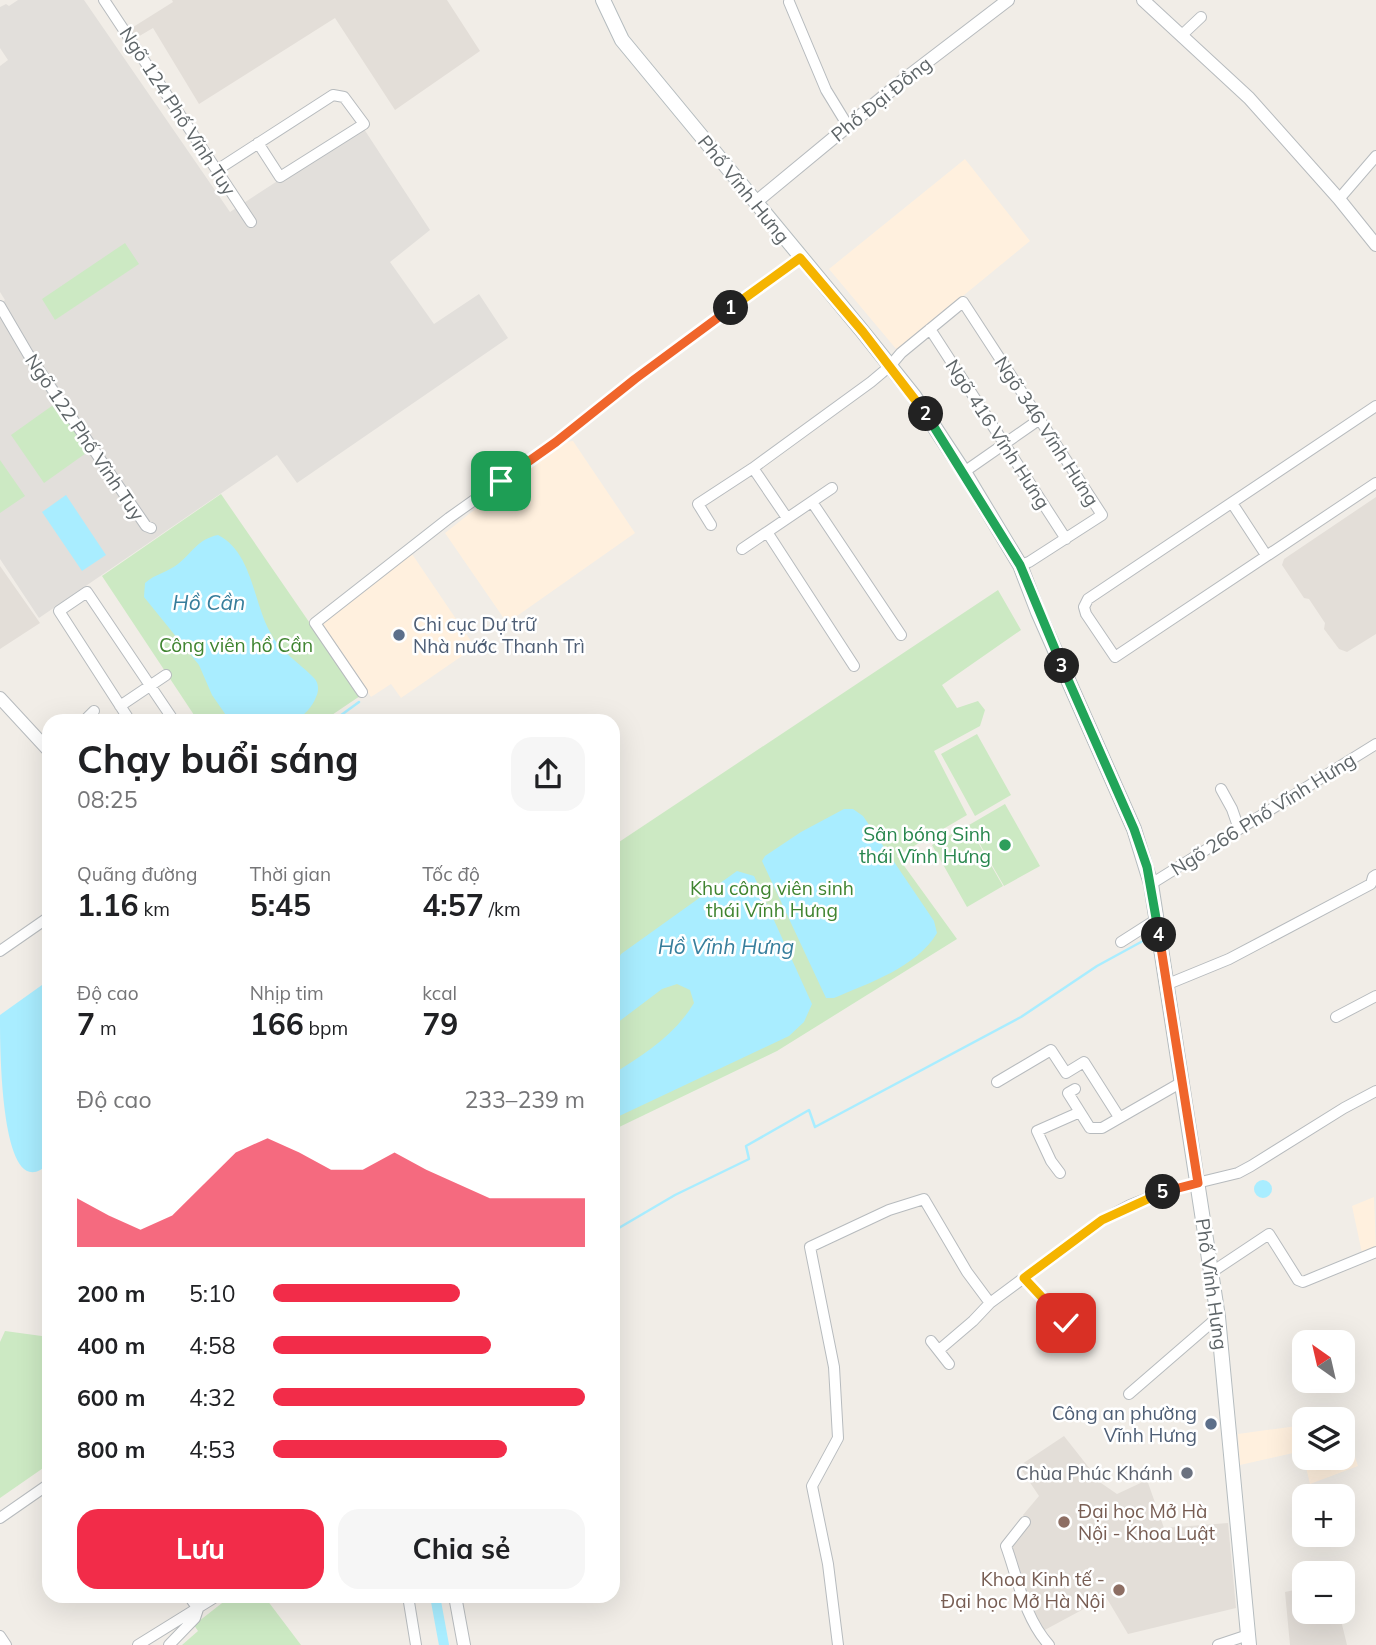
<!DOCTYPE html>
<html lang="vi">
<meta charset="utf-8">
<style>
:root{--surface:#fff;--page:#f6f6f6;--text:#202124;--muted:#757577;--accent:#f22c49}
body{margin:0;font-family:Mulish,sans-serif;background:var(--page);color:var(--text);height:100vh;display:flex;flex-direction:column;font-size:26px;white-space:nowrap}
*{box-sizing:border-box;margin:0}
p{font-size:23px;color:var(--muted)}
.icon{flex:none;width:38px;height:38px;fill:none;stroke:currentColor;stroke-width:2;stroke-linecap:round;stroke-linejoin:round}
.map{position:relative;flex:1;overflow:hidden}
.panel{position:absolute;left:42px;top:714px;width:578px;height:889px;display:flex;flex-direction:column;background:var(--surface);border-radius:21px;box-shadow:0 7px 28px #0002}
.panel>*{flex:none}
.needle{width:46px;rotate:326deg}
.fabs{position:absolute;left:1292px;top:1330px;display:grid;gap:14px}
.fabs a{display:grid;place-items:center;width:63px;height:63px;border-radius:14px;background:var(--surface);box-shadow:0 7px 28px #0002;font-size:35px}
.pin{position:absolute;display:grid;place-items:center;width:60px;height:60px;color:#fff;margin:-30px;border-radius:14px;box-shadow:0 4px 10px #0006}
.km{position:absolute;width:35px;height:35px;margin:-18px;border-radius:50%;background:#222;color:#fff;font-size:19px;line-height:35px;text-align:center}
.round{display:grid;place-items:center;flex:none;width:74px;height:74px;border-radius:21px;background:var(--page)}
.summary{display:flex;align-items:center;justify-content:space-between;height:119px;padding:0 35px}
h1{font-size:38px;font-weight:700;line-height:52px}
.metrics{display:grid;grid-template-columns:repeat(3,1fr);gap:10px;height:119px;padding:7px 35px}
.metrics div{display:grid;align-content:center}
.metrics b{font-size:30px;font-weight:700}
.metrics small{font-size:19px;font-weight:400}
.metrics p{font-size:19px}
.chart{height:196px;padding:14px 35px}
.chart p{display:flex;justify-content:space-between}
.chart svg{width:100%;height:126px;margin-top:7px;fill:var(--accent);opacity:.7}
.primary-button{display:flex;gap:14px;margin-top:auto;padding:14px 35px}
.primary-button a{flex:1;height:80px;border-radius:21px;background:var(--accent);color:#fff;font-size:28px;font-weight:700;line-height:80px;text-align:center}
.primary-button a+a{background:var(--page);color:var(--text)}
ul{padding:0 35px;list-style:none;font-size:23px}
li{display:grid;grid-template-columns:112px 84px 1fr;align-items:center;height:52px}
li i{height:18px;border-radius:9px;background:var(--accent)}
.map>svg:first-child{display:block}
.commercial{fill:#fff0de}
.industrial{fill:#e2dfdb}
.education{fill:#e3ded8}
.green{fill:#cce9c3}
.water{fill:#a9edff}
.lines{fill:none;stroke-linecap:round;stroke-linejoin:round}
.stream{stroke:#a9edff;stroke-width:2.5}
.canal{stroke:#a9edff;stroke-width:10}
.minor-casing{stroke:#b7bbbe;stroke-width:12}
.tertiary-casing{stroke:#b7bbbe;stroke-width:14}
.secondary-casing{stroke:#b5bcbf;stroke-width:16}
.minor{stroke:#fff;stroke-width:10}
.tertiary{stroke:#fff;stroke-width:12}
.secondary{stroke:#fff;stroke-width:14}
.split-1-casing{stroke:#fff;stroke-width:14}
.split-2-casing{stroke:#fff;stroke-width:14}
.split-3-casing{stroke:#fff;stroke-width:14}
.split-4-casing{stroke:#fff;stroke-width:14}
.split-5-casing{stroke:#fff;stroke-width:14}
.split-6-casing{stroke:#fff;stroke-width:14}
.split-1{stroke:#f0652b;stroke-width:9}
.split-2{stroke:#f5b400;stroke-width:9}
.split-3{stroke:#22a559;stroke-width:9}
.split-4{stroke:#22a559;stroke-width:9}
.split-5{stroke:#f0652b;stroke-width:9}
.split-6{stroke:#f5b400;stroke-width:9}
.service-dot{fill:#5c6f8a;stroke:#fff;stroke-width:2.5}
.leisure-dot{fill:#2e9e5b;stroke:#fff;stroke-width:2.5}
.worship-dot{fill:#6b7280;stroke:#fff;stroke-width:2.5}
.education-dot{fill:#8d6e63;stroke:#fff;stroke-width:2.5}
.labels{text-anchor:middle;stroke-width:5;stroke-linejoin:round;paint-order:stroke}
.street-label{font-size:19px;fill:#5e6568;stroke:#fff}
.service-label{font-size:19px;fill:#4e5e75;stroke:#fff;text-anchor:start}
.park-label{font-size:19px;fill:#3f8430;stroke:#fff}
.leisure-label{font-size:19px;fill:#27864d;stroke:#fff;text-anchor:end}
.worship-label{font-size:19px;fill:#5b616d;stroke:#fff;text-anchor:end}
.education-label{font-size:19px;fill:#785e54;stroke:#fff;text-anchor:start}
.water-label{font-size:21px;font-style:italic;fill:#377e9c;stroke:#fff}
</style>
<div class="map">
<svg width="1376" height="1645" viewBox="0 0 1376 1645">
<rect width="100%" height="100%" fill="#f1ede7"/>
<path class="commercial" d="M965,159L1030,241L897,350L829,269Z
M573,441L635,533L507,623L445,533L559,443Z
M412,554L475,647L401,698L391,684L371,697L322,623Z
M1374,1197L1376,1249L1362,1253L1352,1206Z
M1343,1422L1358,1466L1310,1484L1302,1451L1240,1465L1238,1434L1304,1425V1458H1342Z"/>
<path class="industrial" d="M18,0H84L230,212L362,126L430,230L390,262L434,324L479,294L508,338L297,483L277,455L39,618L0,559V304L5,300L0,292V66L8,60L0,48V7L6,4L9,6Z"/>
<path class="education" d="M172,0H447L480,51L395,110L335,18L199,104L153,28L136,38L130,29L173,2Z
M1376,497V634L1347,652L1339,649L1324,629L1325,623L1309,599L1304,598L1282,565L1284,559Z
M0,566L40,623L0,649Z
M1064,1436L1101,1483L1117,1494L1147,1480L1164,1528L1228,1523L1236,1608L1128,1634L1106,1597L1041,1632L1020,1587L1011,1544L1027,1522L1023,1515L1039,1496L1019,1466Z
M1304,1588V1612H1339L1347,1645H1290L1285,1592Z"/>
<path class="green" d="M125,243L139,264L55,320L42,299Z
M56,403L89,451L44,483L11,435Z
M0,460L25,496L0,513Z
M221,494L360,696L323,721H198L102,576Z
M998,590L1021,630L942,685L957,708L978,701L985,710L980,726L934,751L967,815L897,856L957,939L777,1051L613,1130V846Z
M977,734L1011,795L975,816L941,754Z
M1005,804L1040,866L1004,886L969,825Z
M968,825L1003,886L967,907L932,845Z
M5,1331L49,1337V1464L0,1498V1342Z
M231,1596H264L301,1645H182L198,1631L194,1625Z"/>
<path class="water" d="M66,495L106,555L82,571L42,512Z
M218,535C252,552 253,601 270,632C280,652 299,662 314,678C319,683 319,691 316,697C313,706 303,717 294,721C285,724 243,721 230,721L212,695L199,665L144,597L145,583C155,574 168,572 178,564C193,552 198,539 218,535Z
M844,809H853L863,816L934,921L937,933C917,967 869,983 834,998H826L762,861L765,856L801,832Z
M737,871L754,876L812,1004L804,1022L789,1036L613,1119V1074C643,1055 675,1035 694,1003L690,990L677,984L662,989L613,1026V969L621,954Z
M49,980V1163C0,1213 0,1045 0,1015Z
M1254 1189a9 9 0 1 1 18 0a9 9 0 1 1-18 0Z"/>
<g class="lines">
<path class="stream" d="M333,721L359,702
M612,1232L675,1195L749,1159L746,1146L809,1110L815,1127L1021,1017L1097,966L1152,936"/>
<path class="canal" d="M435,1596L444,1645"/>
<g class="minor-casing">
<path id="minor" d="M104,0L251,222
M789,2L826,90L848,126
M1183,34L1201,17
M217,170L333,95L344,97L364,124L280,177L258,143
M1339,199L1376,156
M0,306L28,354L146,526L151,528
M930,329L1066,539
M1376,406L1088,599L1084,607L1086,614L1115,657L1376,483
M753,468L787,518
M964,472L1040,419
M812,502L901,635
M1232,503L1266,555
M711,525L698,504L753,468L871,382L890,366L901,353L963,302L1102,515L1029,562L1020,565
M767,532L854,666
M742,549L832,488
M362,692L315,623L449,518L556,442L635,379L800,258
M120,706L166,675
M84,721L94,711
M130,721L59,611L87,592L174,721
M1221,789L1232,809L1239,829
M1151,884L1376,744
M1121,942L1157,919
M0,951L49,917
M1168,984L1229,959L1371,884L1373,877L1376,875
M1336,1017L1376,996
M997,1082L1051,1050L1066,1073L1084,1062L1119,1117
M1075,1089L1068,1093L1090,1128H1102L1182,1082
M1060,1173L1051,1161L1037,1131L1080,1112
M1212,1272L1269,1234L1298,1280L1303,1282L1376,1252
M1024,1278L1066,1323
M931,1341L949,1364
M939,1350L973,1321L990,1303L1102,1220L1130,1205L1168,1190L1238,1173L1251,1166L1344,1108L1376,1091
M1129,1394L1218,1317
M0,1518L49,1484
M1025,1522L1006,1546C1018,1579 1024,1617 1049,1645
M189,1596L198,1609
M408,1596L416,1645
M0,1636L6,1645
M138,1645L217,1596
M169,1645L195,1618L198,1609
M838,1645L828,1564L812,1486L838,1438L834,1367L810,1247L889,1210L924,1199L967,1272L990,1303
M1218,1645L1248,1635"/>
</g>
<g class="tertiary-casing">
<path id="tertiary" d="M1143,0L1249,98L1339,199L1376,245
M756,202L906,78L1008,0
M0,698L49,751
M455,1596L464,1645"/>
</g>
<g class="secondary-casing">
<path id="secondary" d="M603,0L622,40L863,332L914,396L964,472L1020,565L1038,612L1134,829L1151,884L1218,1317L1249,1645"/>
</g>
<use href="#minor" class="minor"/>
<use href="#tertiary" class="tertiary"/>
<use href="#secondary" class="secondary"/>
</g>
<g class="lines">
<g class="split-1-casing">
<path id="split-1" d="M501,481L556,442L635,379L731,308"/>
</g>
<g class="split-2-casing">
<path id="split-2" d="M731,308L800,258L863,332L926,414"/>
</g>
<g class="split-3-casing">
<path id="split-3" d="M926,414L1020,565L1062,666"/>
</g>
<g class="split-4-casing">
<path id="split-4" d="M1062,666L1134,829L1147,867L1159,935"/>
</g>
<g class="split-5-casing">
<path id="split-5" d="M1159,935L1198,1183L1163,1192"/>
</g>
<g class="split-6-casing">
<path id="split-6" d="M1066,1323L1024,1278L1102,1220L1163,1192"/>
</g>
<use href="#split-1" class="split-1"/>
<use href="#split-2" class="split-2"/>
<use href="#split-3" class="split-3"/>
<use href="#split-4" class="split-4"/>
<use href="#split-5" class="split-5"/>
<use href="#split-6" class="split-6"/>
</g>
<g class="service-dot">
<circle cx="399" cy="635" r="7"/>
<circle cx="1211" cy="1424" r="7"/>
</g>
<circle class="leisure-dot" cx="1005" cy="845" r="7"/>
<circle class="worship-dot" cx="1187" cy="1473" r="7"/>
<g class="education-dot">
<circle cx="1064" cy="1522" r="7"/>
<circle cx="1119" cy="1590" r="7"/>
</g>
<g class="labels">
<g class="street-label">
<text transform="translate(881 99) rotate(-39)" y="7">Phố Đại Đồng</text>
<text transform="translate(178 111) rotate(57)" y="7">Ngõ 124 Phố Vĩnh Tuy</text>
<text transform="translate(744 189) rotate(51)" y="7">Phố Vĩnh Hưng</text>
<text transform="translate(1047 431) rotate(57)" y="7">Ngõ 346 Vĩnh Hưng</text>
<text transform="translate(998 434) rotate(57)" y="7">Ngõ 416 Vĩnh Hưng</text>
<text transform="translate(85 437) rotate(56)" y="7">Ngõ 122 Phố Vĩnh Tuy</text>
<text transform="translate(1263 814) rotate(-32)" y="7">Ngõ 266 Phố Vĩnh Hưng</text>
<text transform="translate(1212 1284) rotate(82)" y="7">Phố Vĩnh Hưng</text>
</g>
<g class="service-label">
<text x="413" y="631">Chi cục Dự trữ<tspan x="413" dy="22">Nhà nước Thanh Trì</tspan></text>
<text x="1197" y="1420" text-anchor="end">Công an phường<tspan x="1197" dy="22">Vĩnh Hưng</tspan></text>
</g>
<g class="park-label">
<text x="236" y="652">Công viên hồ Cần</text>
<text x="772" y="895">Khu công viên sinh<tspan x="772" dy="22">thái Vĩnh Hưng</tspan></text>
</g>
<g class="leisure-label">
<text x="991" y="841">Sân bóng Sinh<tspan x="991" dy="22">thái Vĩnh Hưng</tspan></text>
</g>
<g class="worship-label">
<text x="1173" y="1480">Chùa Phúc Khánh</text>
</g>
<g class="education-label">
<text x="1078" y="1518">Đại học Mở Hà<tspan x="1078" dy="22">Nội - Khoa Luật</tspan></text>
<text x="1105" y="1586" text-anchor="end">Khoa Kinh tế -<tspan x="1105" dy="22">Đại học Mở Hà Nội</tspan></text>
</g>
<g class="water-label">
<text x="209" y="610">Hồ Cần</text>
<text x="726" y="954">Hồ Vĩnh Hưng</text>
</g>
</g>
</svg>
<div class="fabs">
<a><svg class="needle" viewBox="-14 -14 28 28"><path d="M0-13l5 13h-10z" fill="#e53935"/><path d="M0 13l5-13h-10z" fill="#757577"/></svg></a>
<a><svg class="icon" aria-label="layers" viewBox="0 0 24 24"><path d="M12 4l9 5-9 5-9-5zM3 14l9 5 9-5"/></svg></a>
<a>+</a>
<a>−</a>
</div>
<div class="pin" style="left:501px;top:481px;background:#1e9e55"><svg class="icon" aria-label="arrive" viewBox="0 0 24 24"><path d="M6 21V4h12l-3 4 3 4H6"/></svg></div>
<div class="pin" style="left:1066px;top:1323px;background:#d93025"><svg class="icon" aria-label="check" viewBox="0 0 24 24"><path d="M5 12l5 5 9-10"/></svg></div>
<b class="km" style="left:731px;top:308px">1</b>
<b class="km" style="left:926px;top:414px">2</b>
<b class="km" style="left:1062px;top:666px">3</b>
<b class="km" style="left:1159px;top:935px">4</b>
<b class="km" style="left:1163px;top:1192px">5</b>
<section class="panel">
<div class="summary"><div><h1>Chạy buổi sáng</h1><p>08:25</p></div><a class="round"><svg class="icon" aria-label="share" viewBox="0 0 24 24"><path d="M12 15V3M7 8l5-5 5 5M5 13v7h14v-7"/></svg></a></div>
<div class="metrics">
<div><p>Quãng đường</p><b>1.16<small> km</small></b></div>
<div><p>Thời gian</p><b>5:45</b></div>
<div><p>Tốc độ</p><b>4:57<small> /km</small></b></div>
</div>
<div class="metrics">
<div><p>Độ cao</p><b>7<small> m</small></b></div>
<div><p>Nhịp tim</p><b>166<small> bpm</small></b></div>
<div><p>kcal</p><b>79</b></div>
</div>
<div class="chart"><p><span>Độ cao</span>233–239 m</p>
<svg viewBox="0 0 160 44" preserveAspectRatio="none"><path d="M0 44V27L10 33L20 38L30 33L40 22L50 11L60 6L70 11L80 17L90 17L100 11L110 17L120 22L130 27L140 27L150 27L160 27V44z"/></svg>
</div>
<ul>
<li><b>200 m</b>5:10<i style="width:60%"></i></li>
<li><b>400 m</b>4:58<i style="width:70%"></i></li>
<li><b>600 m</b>4:32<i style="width:100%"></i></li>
<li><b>800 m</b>4:53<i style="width:75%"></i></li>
</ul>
<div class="primary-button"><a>Lưu</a><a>Chia sẻ</a></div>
</section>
</div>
